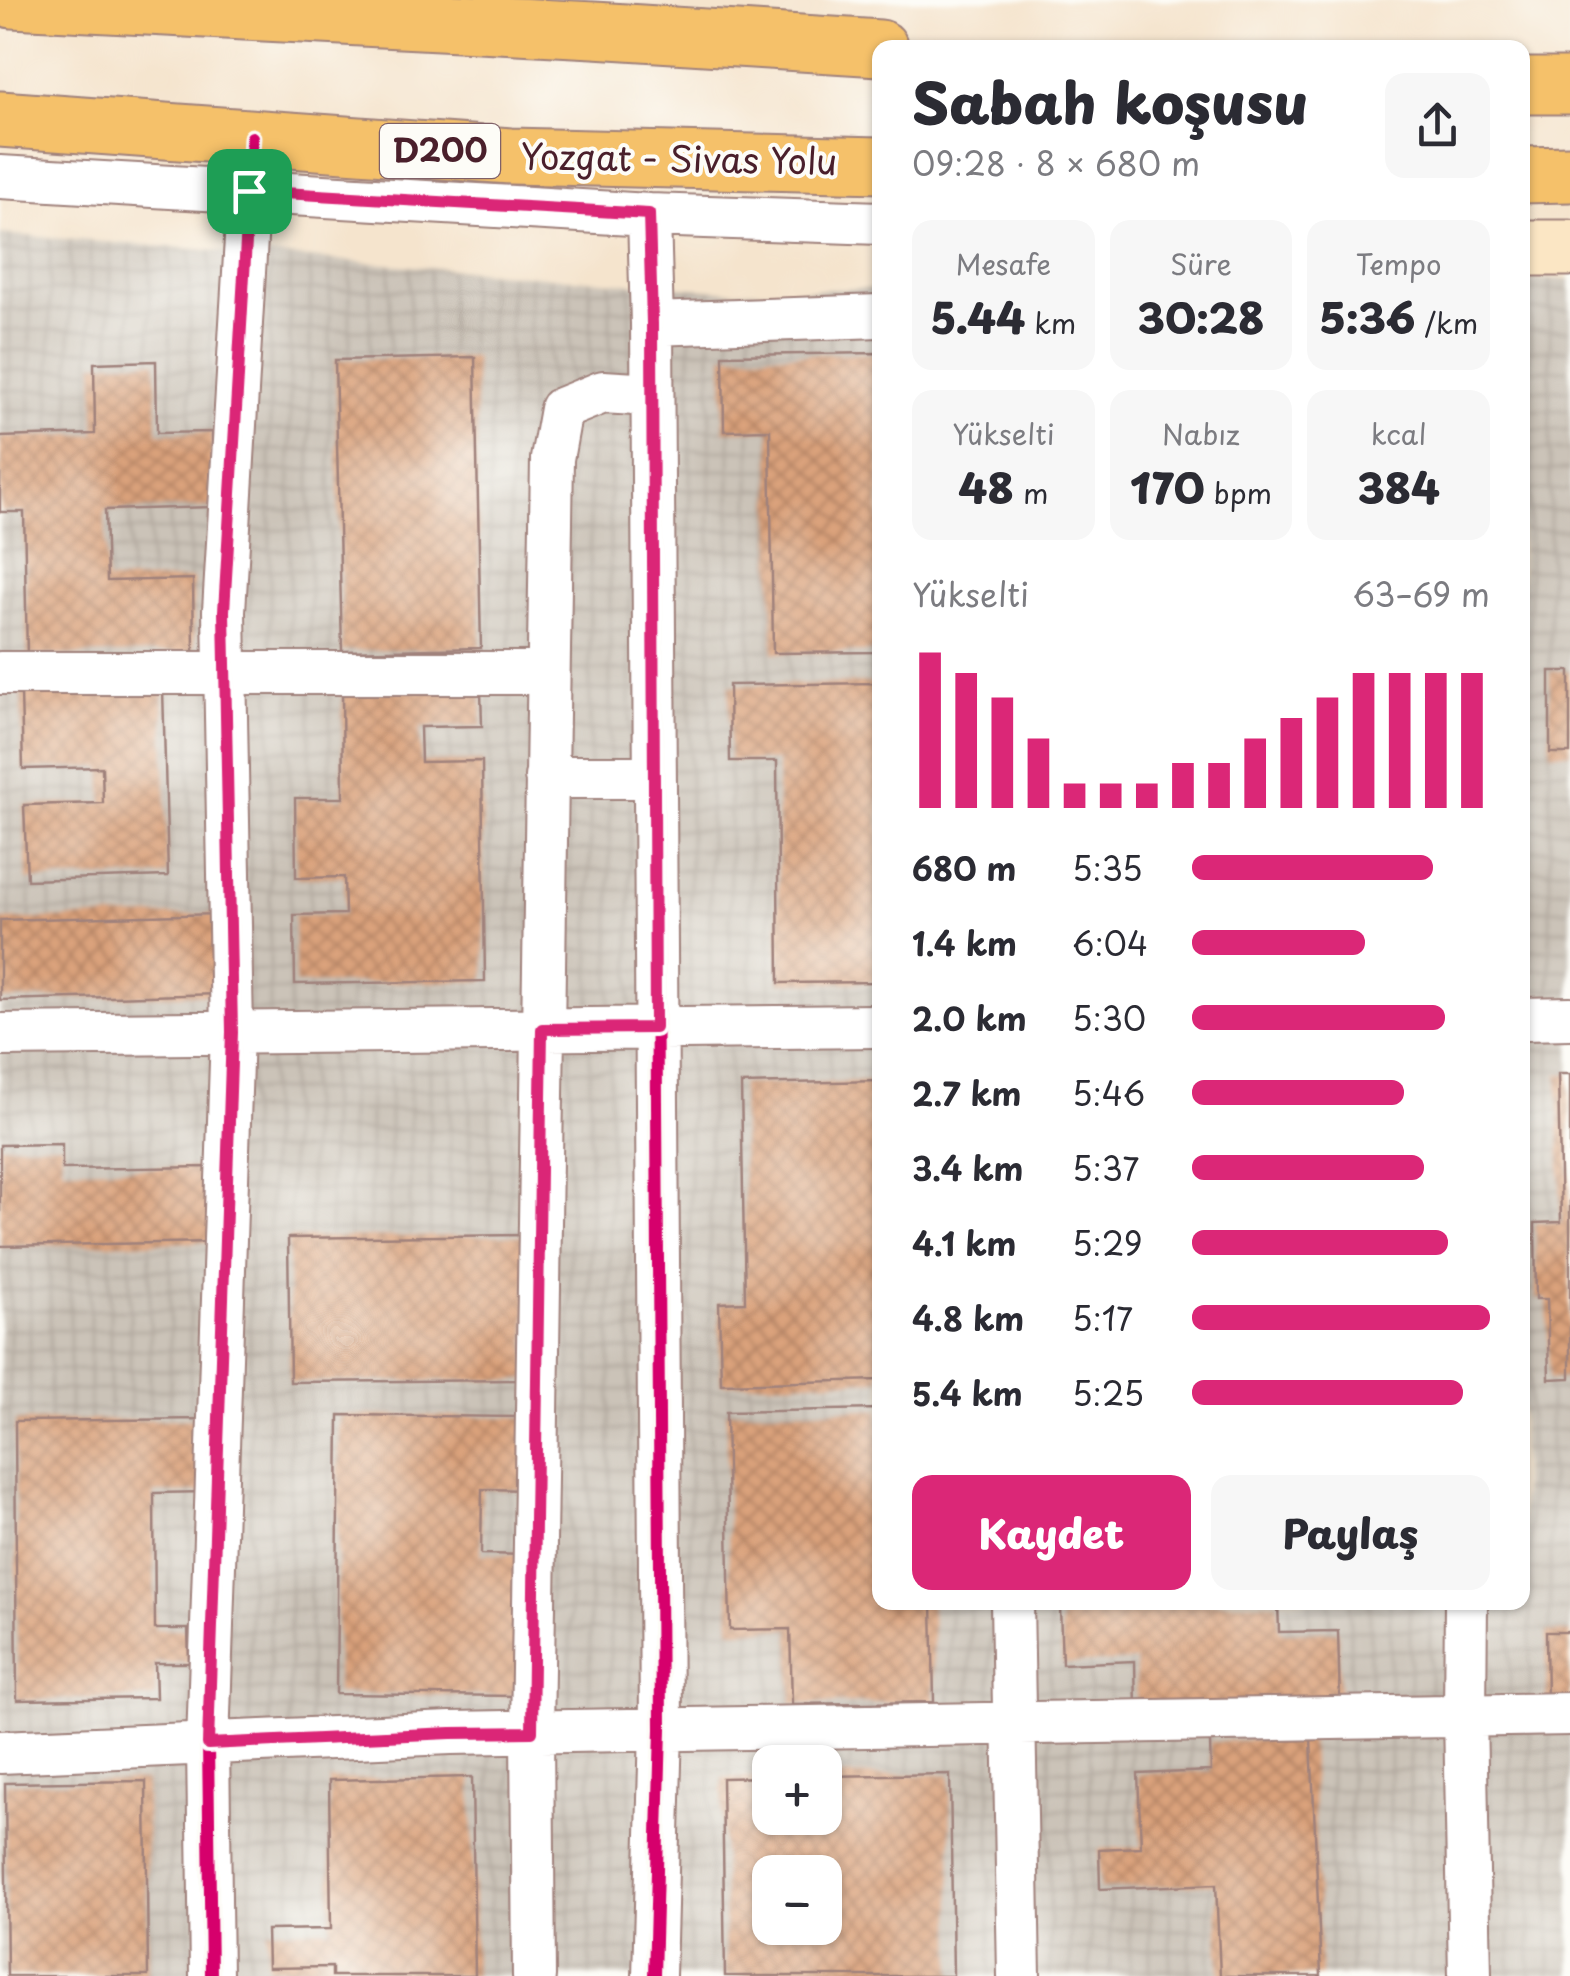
<!DOCTYPE html>
<html lang="tr">
<meta charset="utf-8">
<style>
:root{--surface:#fff;--page:#f7f7f7;--text:#2b2b33;--muted:#7c7c81;--accent:#db2777}
body{margin:0;font-family:"Playpen Sans",sans-serif;background:var(--page);color:var(--text);height:100vh;display:flex;flex-direction:column;font-size:38px;white-space:nowrap}
*{box-sizing:border-box;margin:0}
p{font-size:32px;color:var(--muted)}
.icon{flex:none;width:55px;height:55px;fill:none;stroke:currentColor;stroke-width:2;stroke-linecap:round;stroke-linejoin:round}
.map{position:relative;flex:1;overflow:hidden}
.sheet{position:absolute;left:872px;top:40px;width:658px;height:1570px;display:flex;flex-direction:column;background:var(--surface);border-radius:20px;box-shadow:0 2px 8px #0004}
.sheet>*{flex:none}
.buttons{position:absolute;left:752px;top:1745px;display:grid;gap:20px}
.buttons a{display:grid;place-items:center;width:90px;height:90px;border-radius:20px;background:var(--surface);box-shadow:0 2px 8px #0004;font-size:50px}
.pin{position:absolute;display:grid;place-items:center;width:85px;height:85px;color:#fff;margin:-42px;border-radius:20px;box-shadow:0 5px 15px #0006}
.round{display:grid;place-items:center;flex:none;width:105px;height:105px;border-radius:20px;background:var(--page)}
.summary{display:flex;align-items:center;justify-content:space-between;height:170px;padding:0 40px}
h1{font-size:55px;font-weight:800;line-height:75px}
.metrics{display:grid;grid-template-columns:repeat(3,1fr);gap:15px;height:170px;padding:10px 40px}
.metrics div{display:grid;align-content:center;border-radius:20px;background:var(--page);text-align:center}
.metrics b{font-size:42px;font-weight:800}
.metrics small{font-size:28px;font-weight:400}
.metrics p{font-size:28px}
.chart{height:280px;padding:20px 40px}
.chart p{display:flex;justify-content:space-between}
.chart svg{width:100%;height:180px;margin-top:10px;stroke:var(--accent);stroke-width:6}
.cta{display:flex;gap:20px;margin-top:auto;padding:20px 40px}
.cta a{flex:1;height:115px;border-radius:20px;background:var(--accent);color:#fff;font-size:40px;font-weight:800;line-height:115px;text-align:center}
.cta a+a{background:var(--page);color:var(--text)}
ul{padding:0 40px;list-style:none;font-size:32px}
li{display:grid;grid-template-columns:160px 120px 1fr;align-items:center;height:75px}
li i{height:25px;border-radius:12px;background:var(--accent)}
.map>svg:first-child{display:block}
.industrial{fill:url(#industrial-grid);fill-rule:evenodd}
.building{fill:url(#building-cross-hatch);fill-rule:evenodd}
.lines{fill:none;stroke-linecap:round;stroke-linejoin:round}
.street-casing{stroke:#a0827c;stroke-width:46}
.secondary-casing{stroke:#a0827c;stroke-width:59}
.highway-casing{stroke:#a0827c;stroke-width:59}
.street{stroke:#fff;stroke-width:42}
.secondary{stroke:#fbe6c4;stroke-width:55}
.highway{stroke:#f5c16b;stroke-width:55}
.cycleway-casing{stroke:#fdfcf7;stroke-width:19}
.cycleway{stroke:#d6006c;stroke-width:12}
.route-casing{stroke:#fff;stroke-width:20}
.route{stroke:#db2777;stroke-width:12}
.labels{text-anchor:middle;stroke-width:8;stroke-linejoin:round;paint-order:stroke}
.shield{fill:#fdfcf7;stroke:#806168;stroke-width:2.5}
.shield-label{font-size:32px;font-weight:bold;fill:#4a1f2b}
.street-label{font-size:35px;fill:#4a1f2b;stroke:#fdfcf7}
</style>
<div class="map">
<svg width="1570" height="1976" viewBox="0 0 1570 1976">
<defs>
<pattern id="industrial-grid" width="8" height="8" patternUnits="userSpaceOnUse" patternTransform="scale(2.5)"><rect width="8" height="8" fill="#cbc3b8"/><path d="M0 4h8M4 0v8" fill="none" stroke="#b0a79e"/></pattern>
<pattern id="building-cross-hatch" width="8" height="8" patternUnits="userSpaceOnUse" patternTransform="scale(2.5)"><rect width="8" height="8" fill="#daa27b"/><path d="M0 0l8 8M0 8l8-8" fill="none" stroke="#b38365"/></pattern>
</defs>
<rect width="100%" height="100%" fill="#fdfcf7"/>
<filter id="ink" filterUnits="userSpaceOnUse"><feTurbulence type="fractalNoise" baseFrequency=".01" numOctaves="2"/><feDisplacementMap in="SourceGraphic" scale="20" xChannelSelector="R" yChannelSelector="G"/><feConvolveMatrix kernelMatrix="1 2 1 2 8 2 1 2 1" color-interpolation-filters="sRGB"/></filter>
<filter id="wash" filterUnits="userSpaceOnUse"><feTurbulence type="fractalNoise" baseFrequency=".0048" numOctaves="4" result="noise"/><feDisplacementMap in="SourceGraphic" scale="40" xChannelSelector="R" yChannelSelector="G"/><feGaussianBlur stdDeviation="2.25" result="paint"/><feColorMatrix in="noise" values="0 0 0 0 0 0 0 0 0 0 0 0 0 0 0 0 0 1.4 0 .05"/><feComposite in="paint" operator="in"/></filter>
<g filter="url(#wash)">
<rect width="100%" height="100%" fill="#f5e4cd"/>
<path class="industrial" d="M0,234L728,291L880,289V1602H1522V280L1570,279V1976H0ZM770,1762H825V1818H770ZM770,1872H825V1928H770Z"/>
<g id="blocks">
<path class="building" d="M880,353V652L773,653L770,430L724,431L723,355Z
M475,357L481,648L342,651L335,360Z
M156,361L157,433L212,432L213,507L105,510L107,581L193,579L194,652L27,656L24,512H0V437L95,434L94,363Z
M1550,671H1570V753H1550Z
M880,683V982L779,983L777,761H730L729,685Z
M163,688L168,876L27,880L24,805L103,803L102,767L23,769L21,692Z
M481,690L482,726L420,727L421,762L482,761L485,981L295,984L294,915L345,914L344,877L296,878L295,798H343L342,691Z
M218,914L220,994L0,1000V920Z
M1558,1074H1570V1378L1549,1379L1547,1299H1536L1535,1223L1561,1222Z
M880,1081V1380L721,1384L719,1303L745,1302L741,1084Z
M62,1144V1169L211,1167L212,1242L0,1246V1145Z
M526,1235L527,1380L290,1382L288,1238Z
M880,1409V1602H932L934,1702L792,1704L790,1629L730,1630L726,1412Z
M339,1415L528,1417L527,1490L482,1489L481,1554L527,1555L525,1696L336,1694Z
M207,1419L208,1492L154,1493L155,1629H188L189,1663H155L156,1698L17,1700L15,1421Z
M1130,1602H1278L1279,1632L1338,1631L1340,1703L1136,1709L1135,1661L1062,1664L1060,1607L1130,1604Z
M1546,1632H1570V1703H1547Z
M1311,1738L1321,1976H1220L1216,1884L1100,1889L1099,1849L1141,1847L1138,1774L1211,1771L1210,1742Z
M950,1774L953,1976H725L722,1778L770,1777V1818H825V1776ZM770,1872H825V1928H770Z
M472,1777L475,1976H332V1967L268,1968L267,1930L331,1929L329,1780Z
M146,1781L148,1976H7L5,1783Z"/>
</g>
</g>
<g filter="url(#ink)">
<use href="#blocks" fill-opacity="0" stroke="#a0827c" stroke-width="2.5"/>
<g class="lines">
<g class="street-casing">
<path id="street" d="M0,177L649,215L880,223
M649,215L652,324L661,1729L654,1976
M652,324L880,316
M0,673H547
M546,777H654
M1522,1019L1570,1018
M0,1035L880,1026
M1012,1602L1019,1976
M1466,1602L1465,1714L1470,1976
M0,1752L451,1733L1570,1714
M211,1976L208,1744L232,1032L224,611L252,137
M534,1976L532,1732L552,459L561,409L603,392L652,395"/>
</g>
<g class="secondary-casing">
<path id="secondary" d="M1522,248H1570"/>
</g>
<g class="highway-casing">
<path id="highway" d="M12,0L594,30L880,48
M1522,86H1570
M0,119L511,156L880,165
M1522,175L1570,174"/>
</g>
<use href="#street" class="street"/>
<use href="#secondary" class="secondary"/>
<use href="#highway" class="highway"/>
<g class="cycleway-casing">
<path id="cycleway" d="M649,215L652,324L661,1729L654,1976
M211,1976L208,1744L232,1032L224,611L252,137"/>
</g>
<use href="#cycleway" class="cycleway"/>
</g>
</g>
<g class="lines" filter="url(#ink)">
<g class="route-casing">
<path id="route" d="M249,191L649,214L652,324L655,1028L542,1029L532,1732L451,1733L208,1744L232,1032L224,611Z"/>
</g>
<use href="#route" class="route"/>
</g>
<g class="labels">
<rect class="shield" x="380" y="124" width="120" height="54" rx="8"/>
<g class="shield-label">
<text x="440" y="162">D200</text>
</g>
<g class="street-label">
<text transform="translate(679 160) rotate(1)" y="12">Yozgat - Sivas Yolu</text>
</g>
</g>
</svg>
<div class="buttons">
<a>+</a>
<a>−</a>
</div>
<div class="pin" style="left:249px;top:191px;background:#1e9e55"><svg class="icon" aria-label="arrive" viewBox="0 0 24 24"><path d="M6 21V4h12l-3 4 3 4H6"/></svg></div>
<section class="sheet">
<div class="summary"><div><h1>Sabah koşusu</h1><p>09:28 · 8 × 680 m</p></div><a class="round"><svg class="icon" aria-label="share" viewBox="0 0 24 24"><path d="M12 15V3M7 8l5-5 5 5M5 13v7h14v-7"/></svg></a></div>
<div class="metrics">
<div><p>Mesafe</p><b>5.44<small> km</small></b></div>
<div><p>Süre</p><b>30:28</b></div>
<div><p>Tempo</p><b>5:36<small> /km</small></b></div>
</div>
<div class="metrics">
<div><p>Yükselti</p><b>48<small> m</small></b></div>
<div><p>Nabız</p><b>170<small> bpm</small></b></div>
<div><p>kcal</p><b>384</b></div>
</div>
<div class="chart"><p><span>Yükselti</span>63–69 m</p>
<svg viewBox="0 0 160 44" preserveAspectRatio="none"><path d="M5 44V6M15 44V11M25 44V17M35 44V27M45 44V38M55 44V38M65 44V38M75 44V33M85 44V33M95 44V27M105 44V22M115 44V17M125 44V11M135 44V11M145 44V11M155 44V11"/></svg>
</div>
<ul>
<li><b>680 m</b>5:35<i style="width:81%"></i></li>
<li><b>1.4 km</b>6:04<i style="width:58%"></i></li>
<li><b>2.0 km</b>5:30<i style="width:85%"></i></li>
<li><b>2.7 km</b>5:46<i style="width:71%"></i></li>
<li><b>3.4 km</b>5:37<i style="width:78%"></i></li>
<li><b>4.1 km</b>5:29<i style="width:86%"></i></li>
<li><b>4.8 km</b>5:17<i style="width:100%"></i></li>
<li><b>5.4 km</b>5:25<i style="width:91%"></i></li>
</ul>
<div class="cta"><a>Kaydet</a><a>Paylaş</a></div>
</section>
</div>
